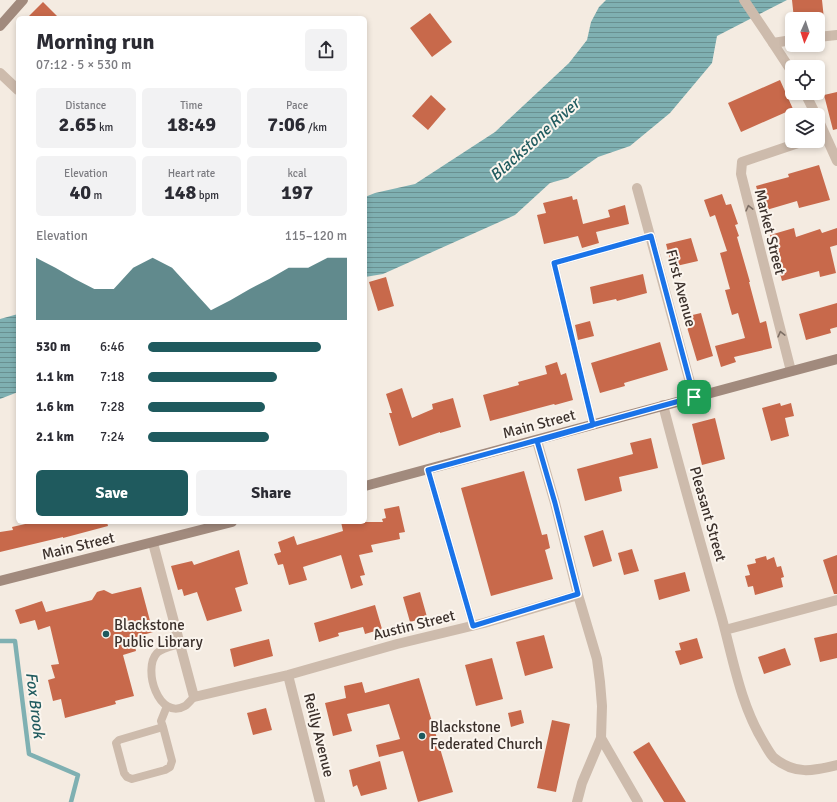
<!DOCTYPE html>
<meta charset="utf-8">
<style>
:root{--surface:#fff;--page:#f2f2f3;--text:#2b2b33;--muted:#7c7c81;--accent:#1f5a5e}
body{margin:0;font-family:Signika,sans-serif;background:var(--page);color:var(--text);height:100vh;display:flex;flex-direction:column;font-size:15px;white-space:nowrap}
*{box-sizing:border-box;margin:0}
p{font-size:13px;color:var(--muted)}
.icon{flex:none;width:22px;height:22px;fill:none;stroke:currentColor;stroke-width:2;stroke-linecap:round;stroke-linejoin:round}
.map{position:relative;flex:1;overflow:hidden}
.details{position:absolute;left:16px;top:16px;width:351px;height:508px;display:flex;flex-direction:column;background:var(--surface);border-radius:6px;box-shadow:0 2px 6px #0003}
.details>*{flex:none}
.needle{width:26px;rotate:183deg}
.buttons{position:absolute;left:785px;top:12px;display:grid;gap:8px}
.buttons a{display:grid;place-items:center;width:40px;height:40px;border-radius:6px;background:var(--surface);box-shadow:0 2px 6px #0003;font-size:20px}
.pin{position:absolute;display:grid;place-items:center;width:34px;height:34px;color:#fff;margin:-17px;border-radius:8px;box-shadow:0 2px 6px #0006}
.round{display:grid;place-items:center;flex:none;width:42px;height:42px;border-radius:6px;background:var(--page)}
.headline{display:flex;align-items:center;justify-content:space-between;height:68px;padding:0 20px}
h1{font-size:22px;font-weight:700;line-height:30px}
.stats{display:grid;grid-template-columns:repeat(3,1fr);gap:6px;height:68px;padding:4px 20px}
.stats div{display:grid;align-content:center;border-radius:6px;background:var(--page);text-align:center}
.stats b{font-size:20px;font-weight:700}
.stats small{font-size:11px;font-weight:400}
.stats p{font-size:11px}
.chart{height:112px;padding:8px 20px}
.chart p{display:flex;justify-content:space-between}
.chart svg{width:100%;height:72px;margin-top:4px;fill:var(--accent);opacity:.7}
.button{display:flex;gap:8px;margin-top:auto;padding:8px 20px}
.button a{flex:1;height:46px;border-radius:6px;background:var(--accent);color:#fff;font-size:16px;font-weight:700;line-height:46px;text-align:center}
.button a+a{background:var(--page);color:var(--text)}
ul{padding:0 20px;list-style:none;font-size:13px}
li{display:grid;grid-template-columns:64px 48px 1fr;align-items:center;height:30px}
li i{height:10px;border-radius:5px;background:var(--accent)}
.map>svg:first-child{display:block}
.water{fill:url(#water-rules)}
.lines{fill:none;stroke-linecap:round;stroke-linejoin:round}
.stream{stroke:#7fb0b2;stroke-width:4.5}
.building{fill:#c8694b}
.service{stroke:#cdbbac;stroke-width:8}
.minor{stroke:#cdbbac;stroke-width:10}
.tertiary{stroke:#cdbbac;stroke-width:10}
.secondary{stroke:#a18a7d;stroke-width:10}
.oneway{stroke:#7d6f65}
.route-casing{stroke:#fff;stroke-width:8}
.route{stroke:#1a73e8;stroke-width:5}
.poi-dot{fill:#1f5a5e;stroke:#fbf5ee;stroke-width:1.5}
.labels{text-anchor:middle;stroke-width:4;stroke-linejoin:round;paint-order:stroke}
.street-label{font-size:15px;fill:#3b302b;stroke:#fbf5ee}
.poi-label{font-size:15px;fill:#3b302b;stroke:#fbf5ee;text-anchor:start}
.water-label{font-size:16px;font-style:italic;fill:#1f5a5e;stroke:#fbf5ee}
</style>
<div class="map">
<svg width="837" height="802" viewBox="0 0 837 802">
<defs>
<pattern id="water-rules" width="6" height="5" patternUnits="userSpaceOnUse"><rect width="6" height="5" fill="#7fb0b2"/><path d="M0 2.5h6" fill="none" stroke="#699091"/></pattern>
</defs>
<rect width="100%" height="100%" fill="#f4ebe1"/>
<path class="water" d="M606,0H787L717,36L712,63L670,113L630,146L598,157L568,178L550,183L515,215L383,274L365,277V197L375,193L415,184L495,132L569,63L587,40L591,22L599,7Z
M18,314V392L0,399V319Z"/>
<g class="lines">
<path class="stream" d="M0,641H15L29,754L78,775L71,802"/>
</g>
<path class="building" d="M792,0H822L824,19H794Z
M43,2L59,18H27Z
M430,13L452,42L432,57L410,28Z
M780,80L793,109L741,132L728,103Z
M837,92V129L833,130L824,95Z
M431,95L446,109L428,130L412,116Z
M819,165L830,200L799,208L797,201L763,211L756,186L789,177L788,174Z
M722,194L726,205L731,204L738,224L735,225L739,236L737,237L750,282H749L760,323L766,321L772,348L734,357L736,362L721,367L715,346L745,338L738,313L732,315L725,290L730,289L720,253L727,251L715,215L710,217L704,200Z
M572,196L573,200L577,199L583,224L610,217L608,210L625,205L629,224L596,232L599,243L582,248L578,236L544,244L537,215L546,213L543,203Z
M794,228L796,237L820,229L822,233L837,228V245L830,247L836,273L820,277L819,271L782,281L770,235Z
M691,238L698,261L672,267L666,244Z
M643,274L647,293L617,301L616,299L593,304L590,287Z
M386,277L394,306L378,311L369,282Z
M837,303V327L830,329L831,333L806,340L799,314Z
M701,313L713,356L697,361L684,317Z
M590,321L594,336L578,340L575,325Z
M660,342L668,370L624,383L625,386L600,393L591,363Z
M557,362L561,375L566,373L573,400L555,405L554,404L490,421L483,395L519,385L518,382L547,374L545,366Z
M402,388L412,418L433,409L432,404L453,398L461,427L440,433V432L399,446L389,413H392L386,394Z
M780,403L781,406L791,403L794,416L785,418L789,436L771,441L762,408Z
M715,418L725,459L702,465L692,424Z
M651,438L658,468L619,477L622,491L585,501L577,469L633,454L630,443Z
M524,471L542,535L547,534L550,548L545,550L553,579L491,596L461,488Z
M399,506L405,532L399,533L400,539L371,545L373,552L359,555L365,575L360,576L363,585L351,589L341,555L303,567L307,580L289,585L283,564L278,565L274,554L281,552L278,542L294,536L297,545L343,531L341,522H383L382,519L386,518L384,509Z
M34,522H107L108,526L63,538V537L0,552V532L13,530L12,527Z
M603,530L612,561L593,567L584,536Z
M632,549L639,571L624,575L618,553Z
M239,550L248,584L235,588L242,611L207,621L197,592L184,596L182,589L178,590L171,566L192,561L194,565Z
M837,555V594H834L823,560Z
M766,556L767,560L774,557L777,567L781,566L784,577L781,578L783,587L755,595L753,586L748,587L745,576L750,575L747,565L756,563L755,559Z
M685,572L690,591L659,600L654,580Z
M141,587L153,632L133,638L136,651L123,655L134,696L115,701L116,704L65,718L61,699L53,701L48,680L55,678L51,665L59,664L50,626L38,630L35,620L20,624L15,610L42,601L46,612L92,600L97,592L100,591L104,590L112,594Z
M420,592L427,617L410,622L403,597Z
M375,605L382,629L365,634L363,627L338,633L339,636L319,642L314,623Z
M837,633V658L820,662L814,638Z
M544,635L553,668L525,676L516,642Z
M697,638L703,658L680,665L675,651L681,650L679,643Z
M269,639L273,656L234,667L230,649Z
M785,648L791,665L764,674L758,657Z
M492,658L503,699L476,706L465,665Z
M419,678L453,792L418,802L403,751L379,757L376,745L400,739L389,704L347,714L352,731L333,736L325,703L346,698L344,686L362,682L365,693Z
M266,708L272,730L253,735L247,713Z
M521,710L524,723L511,727L508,713Z
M552,720L570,724L556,792L537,788Z
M649,742L686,802H664L633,752Z
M380,761L387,789L361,796L357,785L353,787L349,770Z"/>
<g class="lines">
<path class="service" d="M593,425L554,263L651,236
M428,470L473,626
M180,644C173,646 162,648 157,653C142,669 159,721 185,706C188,704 191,700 194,697
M163,727L119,740L116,743L124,773L127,777L132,779L165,770L170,767L172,761L163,727L161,721L167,706"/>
<path class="minor" d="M773,43L792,72
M0,73L18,90
M805,93L816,115
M818,119L837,161
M637,188L694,397
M791,371L741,174L742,162L804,141
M663,405C681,475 701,545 721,615C733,658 740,704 764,743C767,748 770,754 774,758C795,775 813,771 837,765
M153,543L194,697L288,675L397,644L484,623L578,595L555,503L537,441
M725,630L837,600
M288,675L320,802
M601,738L638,802
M577,802L582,783L601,738L602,706L600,682L597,659L578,595"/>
<path class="tertiary" d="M744,0L773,43L792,40
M818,37L837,35"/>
<path class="secondary" d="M0,26L23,0
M365,486L837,359
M0,581L232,522"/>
</g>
<defs><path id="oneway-chevron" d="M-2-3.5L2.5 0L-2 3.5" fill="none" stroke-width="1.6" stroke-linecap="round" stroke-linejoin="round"/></defs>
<g class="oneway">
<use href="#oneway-chevron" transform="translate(749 208) rotate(-104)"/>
<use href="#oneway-chevron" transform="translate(781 334) rotate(-104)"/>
</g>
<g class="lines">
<g class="route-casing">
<path id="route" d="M694,397L651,236L554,263L593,425L537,441L555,503L578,594L473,626L428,470C517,446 605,421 694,397"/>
</g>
<use href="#route" class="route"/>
</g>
<g class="poi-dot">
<circle cx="106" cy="634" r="4"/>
<circle cx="422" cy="736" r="4"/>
</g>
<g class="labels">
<g class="street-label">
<text transform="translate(770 232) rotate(76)" y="5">Market Street</text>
<text transform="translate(681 288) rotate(75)" y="5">First Avenue</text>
<text transform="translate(539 424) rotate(-15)" y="5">Main Street</text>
<text transform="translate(708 514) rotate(74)" y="5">Pleasant Street</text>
<text transform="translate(78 546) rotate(-14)" y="5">Main Street</text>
<text transform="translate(414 625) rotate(-14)" y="5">Austin Street</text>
<text transform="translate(319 735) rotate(76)" y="5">Reilly Avenue</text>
</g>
<g class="poi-label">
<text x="114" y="630">Blackstone<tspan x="114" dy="17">Public Library</tspan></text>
<text x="430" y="732">Blackstone<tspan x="430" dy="17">Federated Church</tspan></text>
</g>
<g class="water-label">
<text transform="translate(534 139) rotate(-42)" y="6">Blackstone River</text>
<text transform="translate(36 705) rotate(83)" y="6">Fox Brook</text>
</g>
</g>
</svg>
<div class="buttons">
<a><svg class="needle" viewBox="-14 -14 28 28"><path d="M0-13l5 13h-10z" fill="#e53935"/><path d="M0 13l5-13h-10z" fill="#7c7c81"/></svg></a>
<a><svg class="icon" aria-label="locate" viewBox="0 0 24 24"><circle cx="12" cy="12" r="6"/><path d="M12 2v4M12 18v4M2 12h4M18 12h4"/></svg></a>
<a><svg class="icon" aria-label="layers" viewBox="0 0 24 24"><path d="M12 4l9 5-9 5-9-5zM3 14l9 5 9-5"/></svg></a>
</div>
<div class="pin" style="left:694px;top:397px;background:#1e9e55"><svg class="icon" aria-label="arrive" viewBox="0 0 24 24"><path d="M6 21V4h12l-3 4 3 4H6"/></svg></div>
<section class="details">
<div class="headline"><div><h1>Morning run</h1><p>07:12 · 5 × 530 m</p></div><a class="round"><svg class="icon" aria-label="share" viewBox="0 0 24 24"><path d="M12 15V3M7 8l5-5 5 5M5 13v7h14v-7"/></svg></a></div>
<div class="stats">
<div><p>Distance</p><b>2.65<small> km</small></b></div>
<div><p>Time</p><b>18:49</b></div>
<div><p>Pace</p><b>7:06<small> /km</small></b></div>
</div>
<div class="stats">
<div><p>Elevation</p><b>40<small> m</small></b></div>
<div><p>Heart rate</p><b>148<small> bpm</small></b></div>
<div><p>kcal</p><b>197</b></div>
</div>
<div class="chart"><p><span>Elevation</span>115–120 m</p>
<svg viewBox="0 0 160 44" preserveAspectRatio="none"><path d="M0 44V6L10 12L20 19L30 25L40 25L50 12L60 6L70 12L80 25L90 38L100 32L110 25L120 19L130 12L140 12L150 6L160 6V44z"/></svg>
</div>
<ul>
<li><b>530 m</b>6:46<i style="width:87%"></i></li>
<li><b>1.1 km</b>7:18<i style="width:65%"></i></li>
<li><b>1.6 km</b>7:28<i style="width:59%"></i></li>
<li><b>2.1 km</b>7:24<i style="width:61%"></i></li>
</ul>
<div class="button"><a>Save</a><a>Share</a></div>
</section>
</div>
